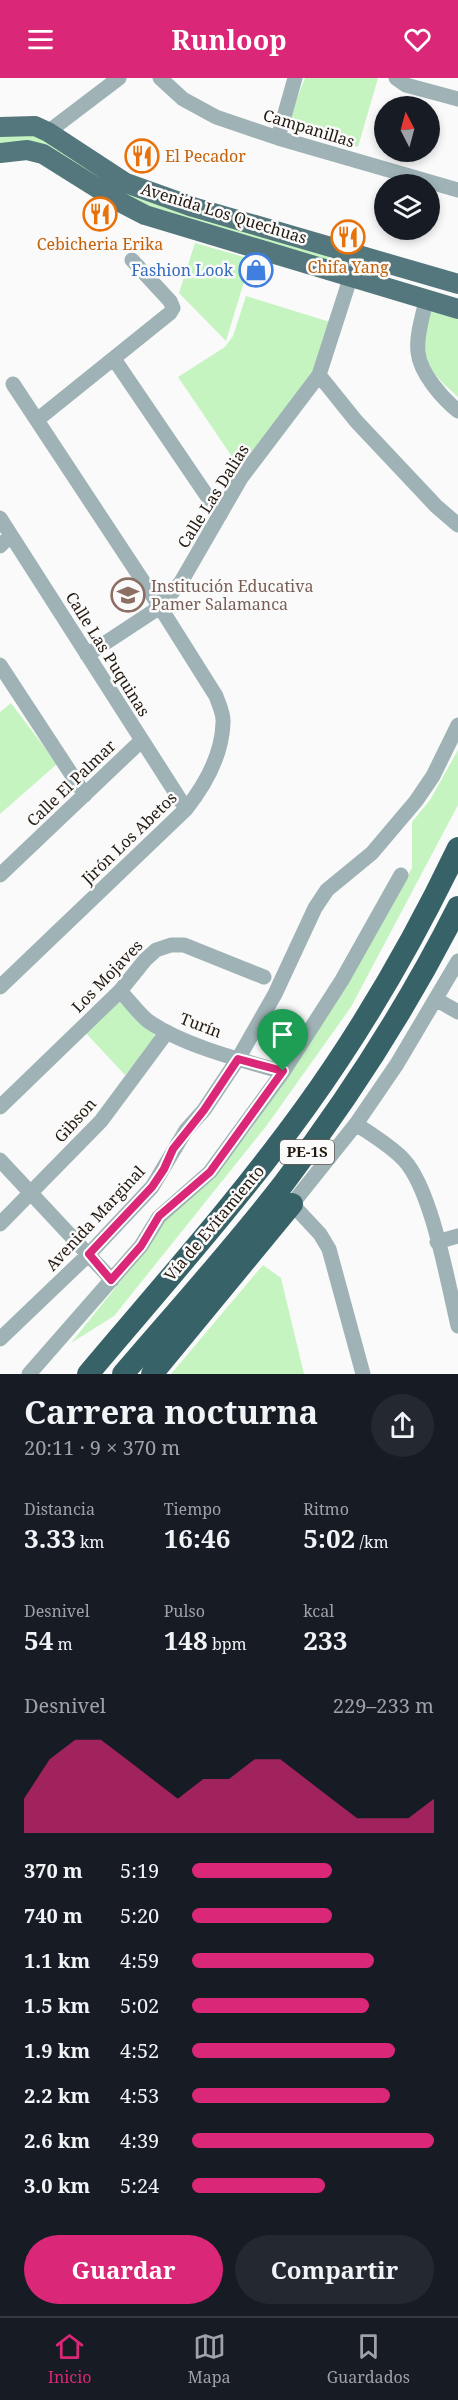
<!DOCTYPE html>
<html lang="es">
<meta charset="utf-8">
<style>
:root{--surface:#171b24;--page:#242831;--text:#f1f3f6;--muted:#9ea1a6;--line:#363941;--accent:#db2777}
body{margin:0;font-family:"Noto Serif",serif;background:var(--page);color:var(--text);height:100vh;display:flex;flex-direction:column;font-size:22px;white-space:nowrap}
*{box-sizing:border-box;margin:0}
p{font-size:20px;color:var(--muted)}
.icon{flex:none;width:33px;height:33px;fill:none;stroke:currentColor;stroke-width:2;stroke-linecap:round;stroke-linejoin:round}
.map{position:relative;height:1296px;overflow:hidden}
.drawer{display:flex;flex-direction:column;background:var(--surface);flex:1}
.drawer>*{flex:none}
.needle{width:39px;rotate:354deg}
.tools{position:absolute;left:374px;top:18px;display:grid;gap:12px}
.tools a{display:grid;place-items:center;width:66px;height:66px;border-radius:50%;background:var(--surface);box-shadow:0 3px 9px #0003;font-size:30px}
.pin{position:absolute;display:grid;place-items:center;width:51px;height:51px;color:#fff;margin:-62px -26px;border-radius:50% 50% 50% 0;rotate:-45deg;box-shadow:0 0 6px #0007}
.pin .icon{rotate:45deg}
.round{display:grid;place-items:center;flex:none;width:63px;height:63px;border-radius:32px;background:var(--page)}
.head{display:flex;align-items:center;justify-content:space-between;height:102px;padding:0 24px}
h1{font-size:33px;font-weight:700;line-height:45px}
.metrics{display:grid;grid-template-columns:repeat(3,1fr);gap:9px;height:102px;padding:6px 24px}
.metrics div{display:grid;align-content:center}
.metrics b{font-size:26px;font-weight:700}
.metrics small{font-size:16px;font-weight:400}
.metrics p{font-size:16px}
.chart{height:168px;padding:12px 24px}
.chart p{display:flex;justify-content:space-between}
.chart svg{width:100%;height:108px;margin-top:6px;fill:var(--accent);opacity:.7}
.button{display:flex;gap:12px;margin-top:auto;padding:12px 24px}
.button a{flex:1;height:69px;border-radius:36px;background:var(--accent);color:#fff;font-size:24px;font-weight:700;line-height:69px;text-align:center}
.button a+a{background:var(--page);color:var(--text)}
ul{padding:0 24px;list-style:none;font-size:20px}
li{display:grid;grid-template-columns:96px 72px 1fr;align-items:center;height:45px}
li i{height:15px;border-radius:8px;background:var(--accent)}
header{display:flex;justify-content:space-between;align-items:center;height:78px;padding:0 24px;background:var(--accent);color:#fff;font-size:27px;font-weight:700}
.tabs{display:flex;justify-content:space-around;align-items:center;height:84px;border-top:2px solid var(--line);background:var(--surface);font-size:16px;color:var(--muted)}
.tabs a{display:grid;justify-items:center;gap:3px}
.tabs .active{color:var(--accent)}
.map>svg:first-child{display:block}
.green{fill:#c5f4c1}
.lines{fill:none;stroke-linecap:round;stroke-linejoin:round}
.minor{stroke:#9fb3b6;stroke-width:15}
.major{stroke:#53777c;stroke-width:20}
.highway{stroke:#376268;stroke-width:22}
.route-casing{stroke:#fff;stroke-width:12}
.route{stroke:#db2777;stroke-width:8}
.labels{text-anchor:middle;stroke-width:5;stroke-linejoin:round;paint-order:stroke}
.shield{fill:#fafafa;stroke:#645c56;stroke-width:1.5}
.shield-label{font-size:15px;font-weight:bold;fill:#23190f}
.street-label{font-size:16px;fill:#23190f;stroke:#fafafa}
.food-label{font-size:16px;fill:#c56008;stroke:#fafafa}
.shop-label{font-size:16px;fill:#366cbe;stroke:#fafafa;text-anchor:end}
.education-label{font-size:16px;fill:#785e54;stroke:#fafafa;text-anchor:start}
</style>
<header><svg class="icon" aria-label="menu" viewBox="0 0 24 24"><path d="M4 6h16M4 12h16M4 18h16"/></svg>Runloop<svg class="icon" aria-label="heart" viewBox="0 0 24 24"><path d="M12 20l-8-8c-3-5 5-10 8-4 3-6 11-1 8 4z"/></svg></header>
<div class="map">
<svg width="458" height="1296" viewBox="0 0 458 1296">
<rect width="100%" height="100%" fill="#fafafa"/>
<path class="green" d="M305,0H378L358,69L286,48Z
M28,53L103,96L346,179L343,192L146,132L52,73L0,69V55Z
M195,165L251,181L226,263L179,215Z
M246,218L330,244L315,290L298,315L239,389L178,299L225,269L233,258Z
M433,231L458,238V319C436,299 423,289 425,258C426,247 426,240 433,231Z
M11,625L57,686L0,736V634Z
M458,672V727L351,929L267,1047L114,1238L71,1265L120,1204L169,1138L189,1122L250,1053L332,925L412,790V744L430,722Z
M118,922C125,930 154,953 156,960L125,997L83,952Z
M263,1187L281,1200L304,1296H171Z"/>
<g class="lines">
<path class="minor" d="M160,0L183,21L216,39L278,60L458,112
M396,0L406,7L458,21
M48,54L119,0
M278,60L295,0
M426,222C423,238 416,257 418,274C420,295 442,320 458,333
M114,281L220,437
M319,297L356,343L436,428L458,447
M37,342L170,235L173,230L170,223L132,182
M0,440L186,731
M0,468L11,457
M87,577L160,529L181,504L241,400L319,297L358,176
M0,587L85,717
M0,797L141,663
M0,909L186,731C205,707 222,676 223,645C224,636 219,627 216,618L160,529L13,306
M120,913C129,922 138,935 148,943C184,968 241,982 283,994
M437,922L458,934
M0,1029L120,913L145,882L156,872L171,867H184L264,899
M356,1046C372,1057 391,1068 404,1082C432,1112 448,1206 458,1248
M0,1082L112,1202
M0,1146L101,1043L167,954
M437,1164L458,1158
M0,1261L89,1176L152,1109L186,1052L204,1032L238,981L275,916L315,830L327,812L372,775L416,723L433,698L458,647
M29,1296L141,1168L159,1139L210,1094L283,994L342,902L401,797
M363,1296L329,1171L320,1156L292,1126L356,1046L397,986L458,883"/>
<path class="major" d="M0,49L35,48L48,54L126,105L193,129L458,206
M0,75L27,72L43,76L118,123L145,137L458,231"/>
<path class="highway" d="M88,1296C162,1208 239,1122 306,1029C365,947 415,860 458,770
M123,1296C177,1233 233,1171 284,1105C350,1018 409,926 458,829
M152,1296L292,1126"/>
</g>
<g class="lines">
<g class="route-casing">
<path id="route" d="M238,981L283,993L210,1094L159,1138L141,1168L111,1202L89,1176L152,1109L164,1091L173,1071L204,1032Z"/>
</g>
<use href="#route" class="route"/>
</g>
<defs>
<g id="restaurant-ring" transform="scale(1.725)"><circle r="9.5" fill="#fafafa" stroke="#e8710a" stroke-width="1.5"/><path d="M-5-6h1v4h1v-4h1v4h1v-4h1v5L-1.5 .5V6h-2V.5L-5-1ZM5-6V6H3V1.5H1.5Q1.5-4 5-6Z" fill="#e8710a"/></g>
<g id="shop-ring" transform="scale(1.725)"><circle r="9.5" fill="#fafafa" stroke="#3f7fe0" stroke-width="1.5"/><path d="M-5-2.5h2.3a2.7 3.5 0 0 1 5.4 0H5L5.5 6h-11ZM-1.5-2.5h3a1.5 2.3 0 0 0-3 0Z" fill="#3f7fe0"/></g>
<g id="school-ring" transform="scale(1.725)"><circle r="9.5" fill="#fafafa" stroke="#8d6e63" stroke-width="1.5"/><path d="M0-5L7-2L0 1L-7-2ZM-4 1L0 2.5L4 1V4Q0 6-4 4Z" fill="#8d6e63"/></g>
</defs>
<g fill-rule="evenodd">
<use href="#restaurant-ring" x="142" y="78"/>
<use href="#restaurant-ring" x="100" y="136"/>
<use href="#restaurant-ring" x="348" y="159"/>
<use href="#shop-ring" x="256" y="192"/>
<use href="#school-ring" x="128" y="517"/>
</g>
<g class="labels">
<rect class="shield" x="280" y="1062" width="54" height="24" rx="4.5"/>
<g class="shield-label">
<text x="307" y="1079">PE-1S</text>
</g>
<g class="street-label">
<text transform="translate(309 50) rotate(17)" y="6">Campanillas</text>
<text transform="translate(224 135) rotate(17)" y="6">Avenida Los Quechuas</text>
<text transform="translate(213 418) rotate(-58)" y="6">Calle Las Dalias</text>
<text transform="translate(108 576) rotate(58)" y="6">Calle Las Puquinas</text>
<text transform="translate(71 705) rotate(-44)" y="6">Calle El Palmar</text>
<text transform="translate(129 760) rotate(-44)" y="6">Jirón Los Abetos</text>
<text transform="translate(107 898) rotate(-46)" y="6">Los Mojaves</text>
<text transform="translate(201 947) rotate(21)" y="6">Turín</text>
<text transform="translate(75 1042) rotate(-48)" y="6">Gibson</text>
<text transform="translate(95 1140) rotate(-47)" y="6">Avenida Marginal</text>
<text transform="translate(214 1145) rotate(-50)" y="6">Vía de Evitamiento</text>
</g>
<g class="food-label">
<text x="165" y="84" text-anchor="start">El Pecador</text>
<text x="100" y="172">Cebicheria Erika</text>
<text x="348" y="195">Chifa Yang</text>
</g>
<g class="shop-label">
<text x="233" y="198">Fashion Look</text>
</g>
<g class="education-label">
<text x="151" y="514">Institución Educativa<tspan x="151" dy="18">Pamer Salamanca</tspan></text>
</g>
</g>
</svg>
<div class="tools">
<a><svg class="needle" viewBox="-14 -14 28 28"><path d="M0-13l5 13h-10z" fill="#e53935"/><path d="M0 13l5-13h-10z" fill="#9ea1a6"/></svg></a>
<a><svg class="icon" aria-label="layers" viewBox="0 0 24 24"><path d="M12 4l9 5-9 5-9-5zM3 14l9 5 9-5"/></svg></a>
</div>
<div class="pin" style="left:283px;top:993px;background:#1e9e55"><svg class="icon" aria-label="arrive" viewBox="0 0 24 24"><path d="M6 21V4h12l-3 4 3 4H6"/></svg></div>
</div>
<section class="drawer">
<div class="head"><div><h1>Carrera nocturna</h1><p>20:11 · 9 × 370 m</p></div><a class="round"><svg class="icon" aria-label="share" viewBox="0 0 24 24"><path d="M12 15V3M7 8l5-5 5 5M5 13v7h14v-7"/></svg></a></div>
<div class="metrics">
<div><p>Distancia</p><b>3.33<small> km</small></b></div>
<div><p>Tiempo</p><b>16:46</b></div>
<div><p>Ritmo</p><b>5:02<small> /km</small></b></div>
</div>
<div class="metrics">
<div><p>Desnivel</p><b>54<small> m</small></b></div>
<div><p>Pulso</p><b>148<small> bpm</small></b></div>
<div><p>kcal</p><b>233</b></div>
</div>
<div class="chart"><p><span>Desnivel</span>229–233 m</p>
<svg viewBox="0 0 160 44" preserveAspectRatio="none"><path d="M0 44V30L10 14L20 6L30 6L40 14L50 22L60 30L70 22L80 22L90 14L100 14L110 22L120 30L130 38L140 38L150 38L160 30V44z"/></svg>
</div>
<ul>
<li><b>370 m</b>5:19<i style="width:58%"></i></li>
<li><b>740 m</b>5:20<i style="width:58%"></i></li>
<li><b>1.1 km</b>4:59<i style="width:75%"></i></li>
<li><b>1.5 km</b>5:02<i style="width:73%"></i></li>
<li><b>1.9 km</b>4:52<i style="width:84%"></i></li>
<li><b>2.2 km</b>4:53<i style="width:82%"></i></li>
<li><b>2.6 km</b>4:39<i style="width:100%"></i></li>
<li><b>3.0 km</b>5:24<i style="width:55%"></i></li>
</ul>
<div class="button"><a>Guardar</a><a>Compartir</a></div>
</section>
<nav class="tabs">
<a class="active"><svg class="icon" aria-label="home" viewBox="0 0 24 24"><path d="M3 11l9-7 9 7M6 9v11h12V9"/></svg>Inicio</a>
<a><svg class="icon" aria-label="map" viewBox="0 0 24 24"><path d="M3 6l6-2 6 2 6-2v14l-6 2-6-2-6 2zM9 4v14M15 6v14"/></svg>Mapa</a>
<a><svg class="icon" aria-label="saved" viewBox="0 0 24 24"><path d="M7 4h10v16l-5-4-5 4z"/></svg>Guardados</a>
</nav>
